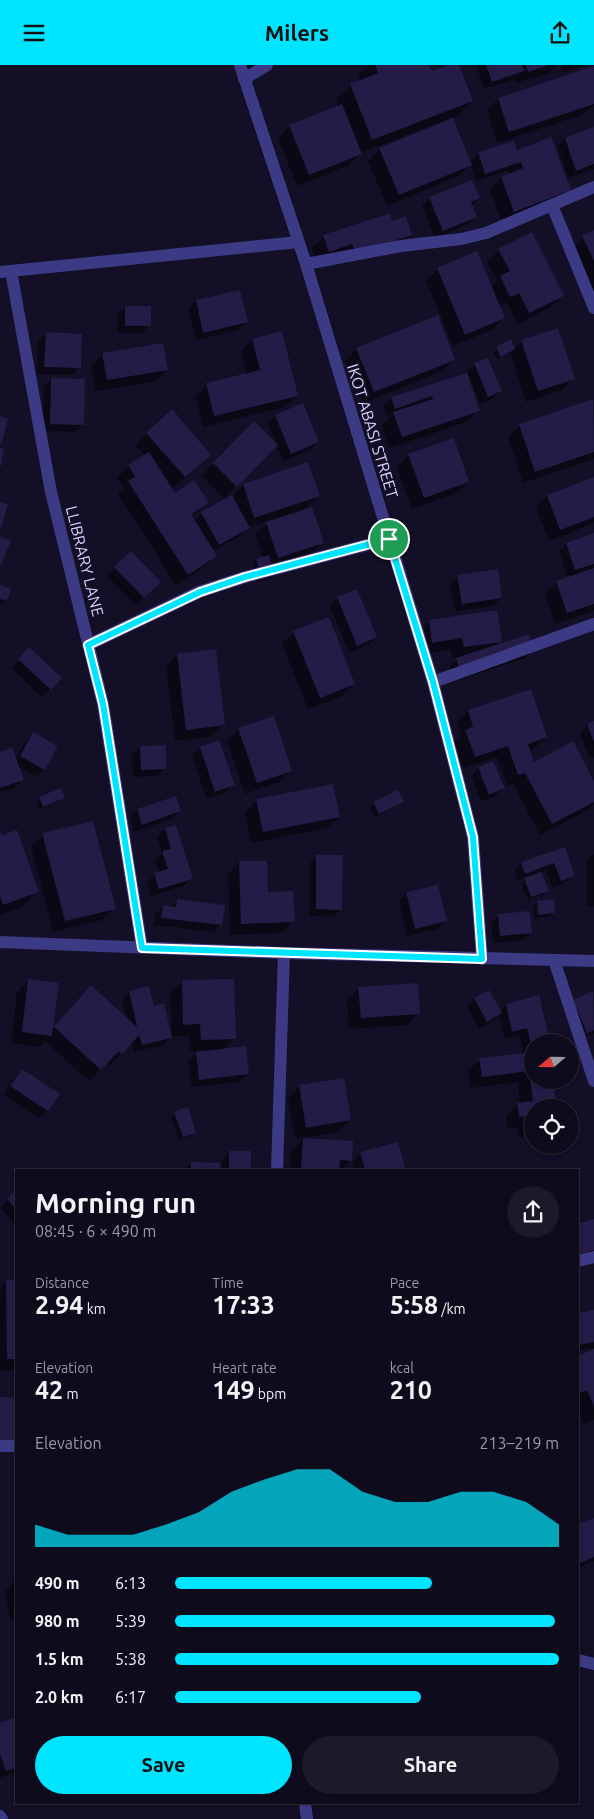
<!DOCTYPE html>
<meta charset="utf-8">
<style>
:root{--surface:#0e0b1c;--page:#1c1929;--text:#f1f3f6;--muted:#9b9ba3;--line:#2e2b3b;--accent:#00e5ff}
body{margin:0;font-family:Ubuntu,sans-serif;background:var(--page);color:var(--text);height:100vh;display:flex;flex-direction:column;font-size:19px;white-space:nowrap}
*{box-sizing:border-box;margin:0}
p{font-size:16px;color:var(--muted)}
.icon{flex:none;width:28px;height:28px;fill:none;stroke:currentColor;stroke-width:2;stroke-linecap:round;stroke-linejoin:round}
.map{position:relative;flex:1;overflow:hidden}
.side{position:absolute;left:15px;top:1104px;width:564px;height:635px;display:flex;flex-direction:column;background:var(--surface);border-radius:0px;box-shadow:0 1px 4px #0004,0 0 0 1px var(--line)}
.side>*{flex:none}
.needle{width:32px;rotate:250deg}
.fabs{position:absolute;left:524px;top:969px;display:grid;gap:10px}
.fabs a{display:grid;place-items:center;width:55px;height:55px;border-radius:50%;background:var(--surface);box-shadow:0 1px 4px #0004,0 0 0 1px var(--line);font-size:25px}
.pin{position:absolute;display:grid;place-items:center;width:42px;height:42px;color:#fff;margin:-21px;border:2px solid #fff;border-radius:50%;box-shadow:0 1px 5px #0007}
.round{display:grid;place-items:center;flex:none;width:52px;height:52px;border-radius:26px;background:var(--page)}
.headline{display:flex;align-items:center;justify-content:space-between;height:85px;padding:0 20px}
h1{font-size:28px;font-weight:700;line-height:38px}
.figures{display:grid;grid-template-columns:repeat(3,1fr);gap:8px;height:85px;padding:5px 20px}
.figures div{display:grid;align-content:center}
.figures b{font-size:25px;font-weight:700}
.figures small{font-size:14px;font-weight:400}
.figures p{font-size:14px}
.chart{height:140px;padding:10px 20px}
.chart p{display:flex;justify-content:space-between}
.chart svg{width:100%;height:90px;margin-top:5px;fill:var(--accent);opacity:.7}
.primary-button{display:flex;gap:10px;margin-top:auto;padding:10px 20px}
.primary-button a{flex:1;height:58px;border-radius:30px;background:var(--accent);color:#111;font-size:20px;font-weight:700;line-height:58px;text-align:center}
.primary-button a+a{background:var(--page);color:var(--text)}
ul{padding:0 20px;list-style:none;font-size:16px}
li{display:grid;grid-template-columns:80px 60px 1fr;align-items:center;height:38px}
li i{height:12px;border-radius:6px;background:var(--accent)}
header{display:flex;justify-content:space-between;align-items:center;height:65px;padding:0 20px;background:var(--accent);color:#111;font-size:22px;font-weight:700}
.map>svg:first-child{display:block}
.shadow{fill:#0007}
.building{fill:#241b47}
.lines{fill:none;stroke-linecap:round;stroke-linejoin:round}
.minor{stroke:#3d3a85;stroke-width:12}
.route-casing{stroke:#fff;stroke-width:10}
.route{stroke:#00e5ff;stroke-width:6}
.labels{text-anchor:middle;stroke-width:4;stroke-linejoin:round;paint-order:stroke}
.street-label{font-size:16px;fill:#d9d4ff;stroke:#130f26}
</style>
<header><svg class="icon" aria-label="menu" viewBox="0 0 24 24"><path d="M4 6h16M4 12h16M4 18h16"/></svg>Milers<svg class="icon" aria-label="share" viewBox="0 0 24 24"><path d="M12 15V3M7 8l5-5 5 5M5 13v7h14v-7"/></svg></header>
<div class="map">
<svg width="594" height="1754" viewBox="0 0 594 1754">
<rect width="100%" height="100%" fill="#130f26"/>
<path class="shadow" d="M246,0H256L251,2L252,4L249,8Z
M369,0H428L431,8L452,0H458L472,36L457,51L361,88L349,100L297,121L278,73L290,61L338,41L336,35L351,20L360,16L358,11Z
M476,0H557L549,8L516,18L515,14L484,24Z
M560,0H584L563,8Z
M594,2V40L584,49L497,78L487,46L498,34Z
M594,63V104L568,113L557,81L565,74Z
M513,77L516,87L570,124L558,136L502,158L490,125L501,113L510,110L508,105L477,116L471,99L459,111L387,141L368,96L380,84L470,97L478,89Z
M472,116L479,133L471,141L475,152L468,159L435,173L422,141L430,133Z
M392,157L411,169L399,181L344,199L341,190L317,198L312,183L324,172Z
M594,167V236L568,187L583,172Z
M499,185L563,231L551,242L518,259L507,238L499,242L504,253L492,265L453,281L426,216L437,204L477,188L491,222L497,215L487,197Z
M239,226L246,257L238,265L196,275L188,244L196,236Z
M125,242L150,260L142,268H117V250Z
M46,269L80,302L72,310L37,309L38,277Z
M253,275L297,331L285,342L203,362L195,331L207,319L247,310L241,286Z
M510,276L514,284L522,276L573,313L562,325L526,337L510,287L497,294L493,287Z
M357,284L454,295L442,306L363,338L345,295Z
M103,289L166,305L155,317L95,326L91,301Z
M475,299L500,326L492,334L480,339L468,309L466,310L478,346L467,357L390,383L382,360L393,349L387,351L384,341L392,334L468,309L467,307Z
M52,314L82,359L75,367L43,366L44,322Z
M593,336L594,394L523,418L508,372L520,360Z
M275,351L318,377L310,385L283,396L268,358Z
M254,358L276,380L224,433L202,410Z
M147,368L198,401L171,424L174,429L207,437L191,452L194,456L202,448L232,432L243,420L318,431L303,447L322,477L311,489L270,514L258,517L253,499L256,495L263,493L255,470L271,455L248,462L240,471L212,486L216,491L204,502L176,520L118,429L124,423L117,413L129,401L145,391L135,380Z
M409,390L468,417L456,428L412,444L397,402Z
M594,413V458L549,476L536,443L547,431Z
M594,470V546L555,559L545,529L557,517L568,513L559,486L567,479Z
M131,487L159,517L136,540L107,511Z
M458,511L501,533L493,541L455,546L450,519Z
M0,522L9,525L6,536L2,539H0Z
M338,533L376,572L368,580L349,588L330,541Z
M430,556L501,576L496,581L533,585L525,593L453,617L449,602L458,593H452L451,584L421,589L418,568Z
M294,567L354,619L342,631L308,644L282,579Z
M29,584L60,613L42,632L11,603Z
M177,590L224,659L212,671L175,676L166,602Z
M530,625L546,672L534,684L529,686L533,698L594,718V739L590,744L540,770L513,719L507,721L497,692L463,703L454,677L461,671L457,658L468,646Z
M594,657V692L590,694L580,668L588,660Z
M239,664L291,705L279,717L245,729L227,676Z
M33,669L44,704L36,712L18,702L22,715L14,723L0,727V688L15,695L26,676Z
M218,677L233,720L226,727L207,734L192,691L200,683Z
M140,682L165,704L157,711L133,712L132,690Z
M479,703L503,723L495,731L481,736L471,711Z
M64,732L60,736L39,745L36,737L39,733Z
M175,733L180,746L172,754L134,767L130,753L137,745Z
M257,735L339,752L327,763L251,778L245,747Z
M403,737L399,740L375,752L370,742L374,738Z
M165,764L191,814L183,821L151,831L147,817L155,809L159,808L155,795L162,788L157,772Z
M0,767L37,827L22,842L0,850Z
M43,770L114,843L102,855L53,867L31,781Z
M564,784L573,810L565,818L553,823L546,805L540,808L547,825L544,829L528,835L521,818L527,812L517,816L514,806L522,798Z
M594,789V841L587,842V796Z
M317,791L341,844L333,852L309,851V799Z
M240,797L293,857L282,868L230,870L228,809Z
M407,828L445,856L437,864L407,871L399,836Z
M177,836L221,859L213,867L154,860L155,849L163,842H171Z
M537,837L554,848L550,851L535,853L533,841Z
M499,851L531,868L523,875L493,878L491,858Z
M29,915L52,965L80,933L126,953L122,935L129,927L153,942L171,972L163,980L134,987L132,977L110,1000L107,997L89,1016L45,976L39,982L11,978L17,927Z
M182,917L235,973L223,985L248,1009L240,1017L192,1022L188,996L196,989L206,987V985L190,986L189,971H172L170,928Z
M359,923L419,948L407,960L349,964L347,935Z
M489,926L500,946L506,940L549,975L546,978H532V985L525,987L526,989L532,988V1015H552L555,1042H532V1071L518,1072L517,1062L508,1063L506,1051L518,1039H520L518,1017L470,1023L468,1006L480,994L524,989L519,970L505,974L499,950L493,956L479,964L467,942L474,934Z
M593,928L594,963L580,969L581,971L594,966V968L579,975L574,936Z
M22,1005L47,1045L39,1053L3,1029L14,1013Z
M300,1021L350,1055L338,1067L295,1074L288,1033Z
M175,1048L195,1067L191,1071L179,1075L171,1052Z
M303,1074L350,1095L341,1105H290L291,1086Z
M230,1087L250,1105H222V1095Z
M361,1088L404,1105H355L353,1096Z
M192,1098L219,1105H185Z
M16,1127V1160L0,1143Z
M594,1155V1189L578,1195V1160Z
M7,1216H16V1305L0,1306V1223Z
M594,1247V1283L578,1286V1249Z
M594,1286V1355L584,1359L578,1341V1292Z
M0,1333L16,1334V1376L15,1370Z
M594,1455V1496L578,1503V1461Z
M16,1515V1553L10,1554L5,1526Z
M16,1560V1580H14L15,1561Z
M13,1655L16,1663V1707L0,1713V1659Z"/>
<path class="building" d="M375,0H429L432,6L449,0H459L473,36L372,75L350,19L378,8Z
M486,0H522L524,6L492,17Z
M526,0H549L528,7Z
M594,1V39L509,67L498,33Z
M342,39L362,89L309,110L289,60Z
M453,53L472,100L399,130L379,83Z
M594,62V99L576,106L565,73Z
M551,72L571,125L514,147L501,112L523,103L521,97L485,109L478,87L514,76L517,85Z
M472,115L480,133L471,137L477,152L443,166L429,132Z
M390,148L392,156L406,151L412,170L356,188L352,179L329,187L323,170Z
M594,165V196L582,171Z
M532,167L564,231L529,248L519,228L510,232L500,211L510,206L498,184Z
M477,186L505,253L465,270L437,203Z
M240,225L248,257L203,268L196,235Z
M125,241H151V261H125Z
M438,250L455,295L374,327L356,283Z
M558,263L575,314L538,326L521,275Z
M282,266L298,331L214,351L206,318L260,305L252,274Z
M46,267L82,269L81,303L44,302Z
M511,274L515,284L501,292L496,282Z
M163,278L168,305L107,315L102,288Z
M488,293L502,326L488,332L474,298Z
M467,308L480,346L402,372L393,347L433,334L432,331L395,344L391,332Z
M51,313L85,314L84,360L50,359Z
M593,334L594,387L535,407L519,359Z
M303,338L319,377L291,389L275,350Z
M172,344L211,390L185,412L146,368Z
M0,351L8,354L1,380L0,379Z
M254,356L278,380L237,422L213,398Z
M454,373L469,417L424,433L408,389Z
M0,383L4,384L1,401H0Z
M149,387L175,428L194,415L209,438L191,449L217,491L188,510L128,416L135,412L128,400Z
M308,397L320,431L254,453L243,419Z
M594,412V452L560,465L547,430Z
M232,430L250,463L219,480L201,447Z
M0,437L8,439L1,464H0Z
M312,442L324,478L278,493L266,457Z
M594,468V499L575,505L566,478Z
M0,471L11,476L0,502Z
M131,486L161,517L144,533L114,502Z
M269,490L275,510L262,514L256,494Z
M594,503V539L567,548L556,516Z
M498,504L502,533L462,539L457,510Z
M0,520L11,524L7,536L0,534Z
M357,524L377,572L357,581L337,532Z
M497,545L502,577L464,582L462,573L432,578L429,555Z
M329,552L355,619L320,633L293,566Z
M529,569L535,586L461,610L456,593Z
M29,582L62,613L51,625L18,594Z
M216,584L225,660L186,665L177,589Z
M531,624L547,672L528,679L534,697L573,676L594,716V737L552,759L525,708L518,710L508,681L475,692L465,665L473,662L468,645Z
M274,651L292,706L257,718L238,663Z
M594,656V677L587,659Z
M33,667L58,681L45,705L20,691Z
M219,675L235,720L215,727L200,682Z
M166,680V704L141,705L140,681Z
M12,682L24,715L0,723V687Z
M493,696L505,723L489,730L478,702Z
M333,719L340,752L263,767L256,734Z
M61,723L65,733L43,742L39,732Z
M398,725L404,737L379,749L373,737Z
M176,731L181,746L142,760L137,744Z
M93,756L116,844L65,856L42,768Z
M176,760L193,814L159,824L154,808L168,804L162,786L171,784L165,763Z
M0,764L2,770L17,765L39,827L3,840L0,832Z
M565,782L575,811L561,816L554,798L525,809L521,797Z
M316,790H343L342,845L316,844Z
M239,796H267L268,827L293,826L295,857L241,859Z
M541,807L549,826L531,832L524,813Z
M438,820L447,856L415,864L406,827Z
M177,834L225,840L222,860L161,853L163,840L176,842Z
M554,834L555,848L538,850L537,836Z
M530,846L532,868L500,871L498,849Z
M28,914L59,918L52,971L22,967Z
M234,914L236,974L201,975L200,959L183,960L182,915Z
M418,918L420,949L361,953L358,922Z
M91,920L137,962L129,926L149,921L154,941L164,938L172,973L142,980L139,970L122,989L119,986L101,1005L54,962Z
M489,925L502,948L487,957L474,933Z
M593,926L594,965L587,968L573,935Z
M539,930L550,976L532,978V983L527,963L512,967L506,939Z
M246,981L249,1009L199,1015L196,987Z
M532,987V1015H553L556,1042H532V1061H529L528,1051L519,1052L517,1038L533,1036L529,1006L482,1012L479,993Z
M22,1004L60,1029L48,1046L10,1021Z
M344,1013L351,1055L306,1063L299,1020Z
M188,1042L196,1068L183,1072L174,1047Z
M303,1073L353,1076L352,1096L340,1095L339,1105H301Z
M398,1077L406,1105H365L360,1087Z
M229,1086H251V1105H229Z
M191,1097L220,1098V1105H191Z
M16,1125V1144L7,1134Z
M594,1154V1185L581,1189L578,1179V1159Z
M6,1215H16V1294H7Z
M594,1245V1277L578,1280V1248Z
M594,1284V1342L587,1325L578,1329V1291Z
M0,1332L16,1333L15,1378L0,1377Z
M594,1453V1492L578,1499V1459Z
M14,1653L16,1659V1703L6,1706L0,1689V1658Z"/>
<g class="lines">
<path class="minor" d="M240,0L306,199L433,617L473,772L482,894
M244,14L267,0
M552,140L594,243
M306,199L401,181L461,174L486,168L594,122
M11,206L51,427L103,639L142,883
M0,207L298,177
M88,580L199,527L245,512L389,474
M433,617L594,559
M0,877L284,888L594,896
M554,895L594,1016
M277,1105L284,888
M578,1196L594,1192
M0,1381H16
M578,1595L594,1599
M305,1738L307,1754
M0,1751L2,1754"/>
</g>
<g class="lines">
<g class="route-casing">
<path id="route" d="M389,474L433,617L473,772L482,894L142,883L103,639L88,580L200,527L245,512Z"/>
</g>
<use href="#route" class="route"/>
</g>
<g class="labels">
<g class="street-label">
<text transform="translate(373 366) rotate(73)" y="6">IKOT ABASI STREET</text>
<text transform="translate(85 496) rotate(76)" y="6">LLIBRARY LANE</text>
</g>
</g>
</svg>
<div class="fabs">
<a><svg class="needle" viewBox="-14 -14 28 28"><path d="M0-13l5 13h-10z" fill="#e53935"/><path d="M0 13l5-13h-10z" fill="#9b9ba3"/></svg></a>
<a><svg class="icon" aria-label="locate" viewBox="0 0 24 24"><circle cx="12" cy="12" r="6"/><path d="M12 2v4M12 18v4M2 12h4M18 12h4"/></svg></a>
</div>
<div class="pin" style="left:389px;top:474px;background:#1e9e55"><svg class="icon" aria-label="arrive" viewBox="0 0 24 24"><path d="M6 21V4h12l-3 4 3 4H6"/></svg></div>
<section class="side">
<div class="headline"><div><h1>Morning run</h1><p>08:45 · 6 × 490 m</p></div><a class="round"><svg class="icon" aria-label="share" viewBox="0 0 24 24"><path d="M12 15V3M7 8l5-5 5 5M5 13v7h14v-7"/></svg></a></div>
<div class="figures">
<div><p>Distance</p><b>2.94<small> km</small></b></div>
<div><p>Time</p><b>17:33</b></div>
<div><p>Pace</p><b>5:58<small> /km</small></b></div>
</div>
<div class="figures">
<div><p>Elevation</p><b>42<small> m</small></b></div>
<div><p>Heart rate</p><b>149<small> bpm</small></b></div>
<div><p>kcal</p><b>210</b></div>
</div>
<div class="chart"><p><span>Elevation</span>213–219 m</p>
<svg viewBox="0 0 160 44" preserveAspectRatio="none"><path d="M0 44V33L10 38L20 38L30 38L40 33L50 27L60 17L70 11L80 6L90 6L100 17L110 22L120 22L130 17L140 17L150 22L160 33V44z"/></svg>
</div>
<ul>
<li><b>490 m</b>6:13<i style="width:67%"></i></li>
<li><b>980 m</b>5:39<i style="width:99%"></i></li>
<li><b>1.5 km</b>5:38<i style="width:100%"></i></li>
<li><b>2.0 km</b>6:17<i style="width:64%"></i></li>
</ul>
<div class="primary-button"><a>Save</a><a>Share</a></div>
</section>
</div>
